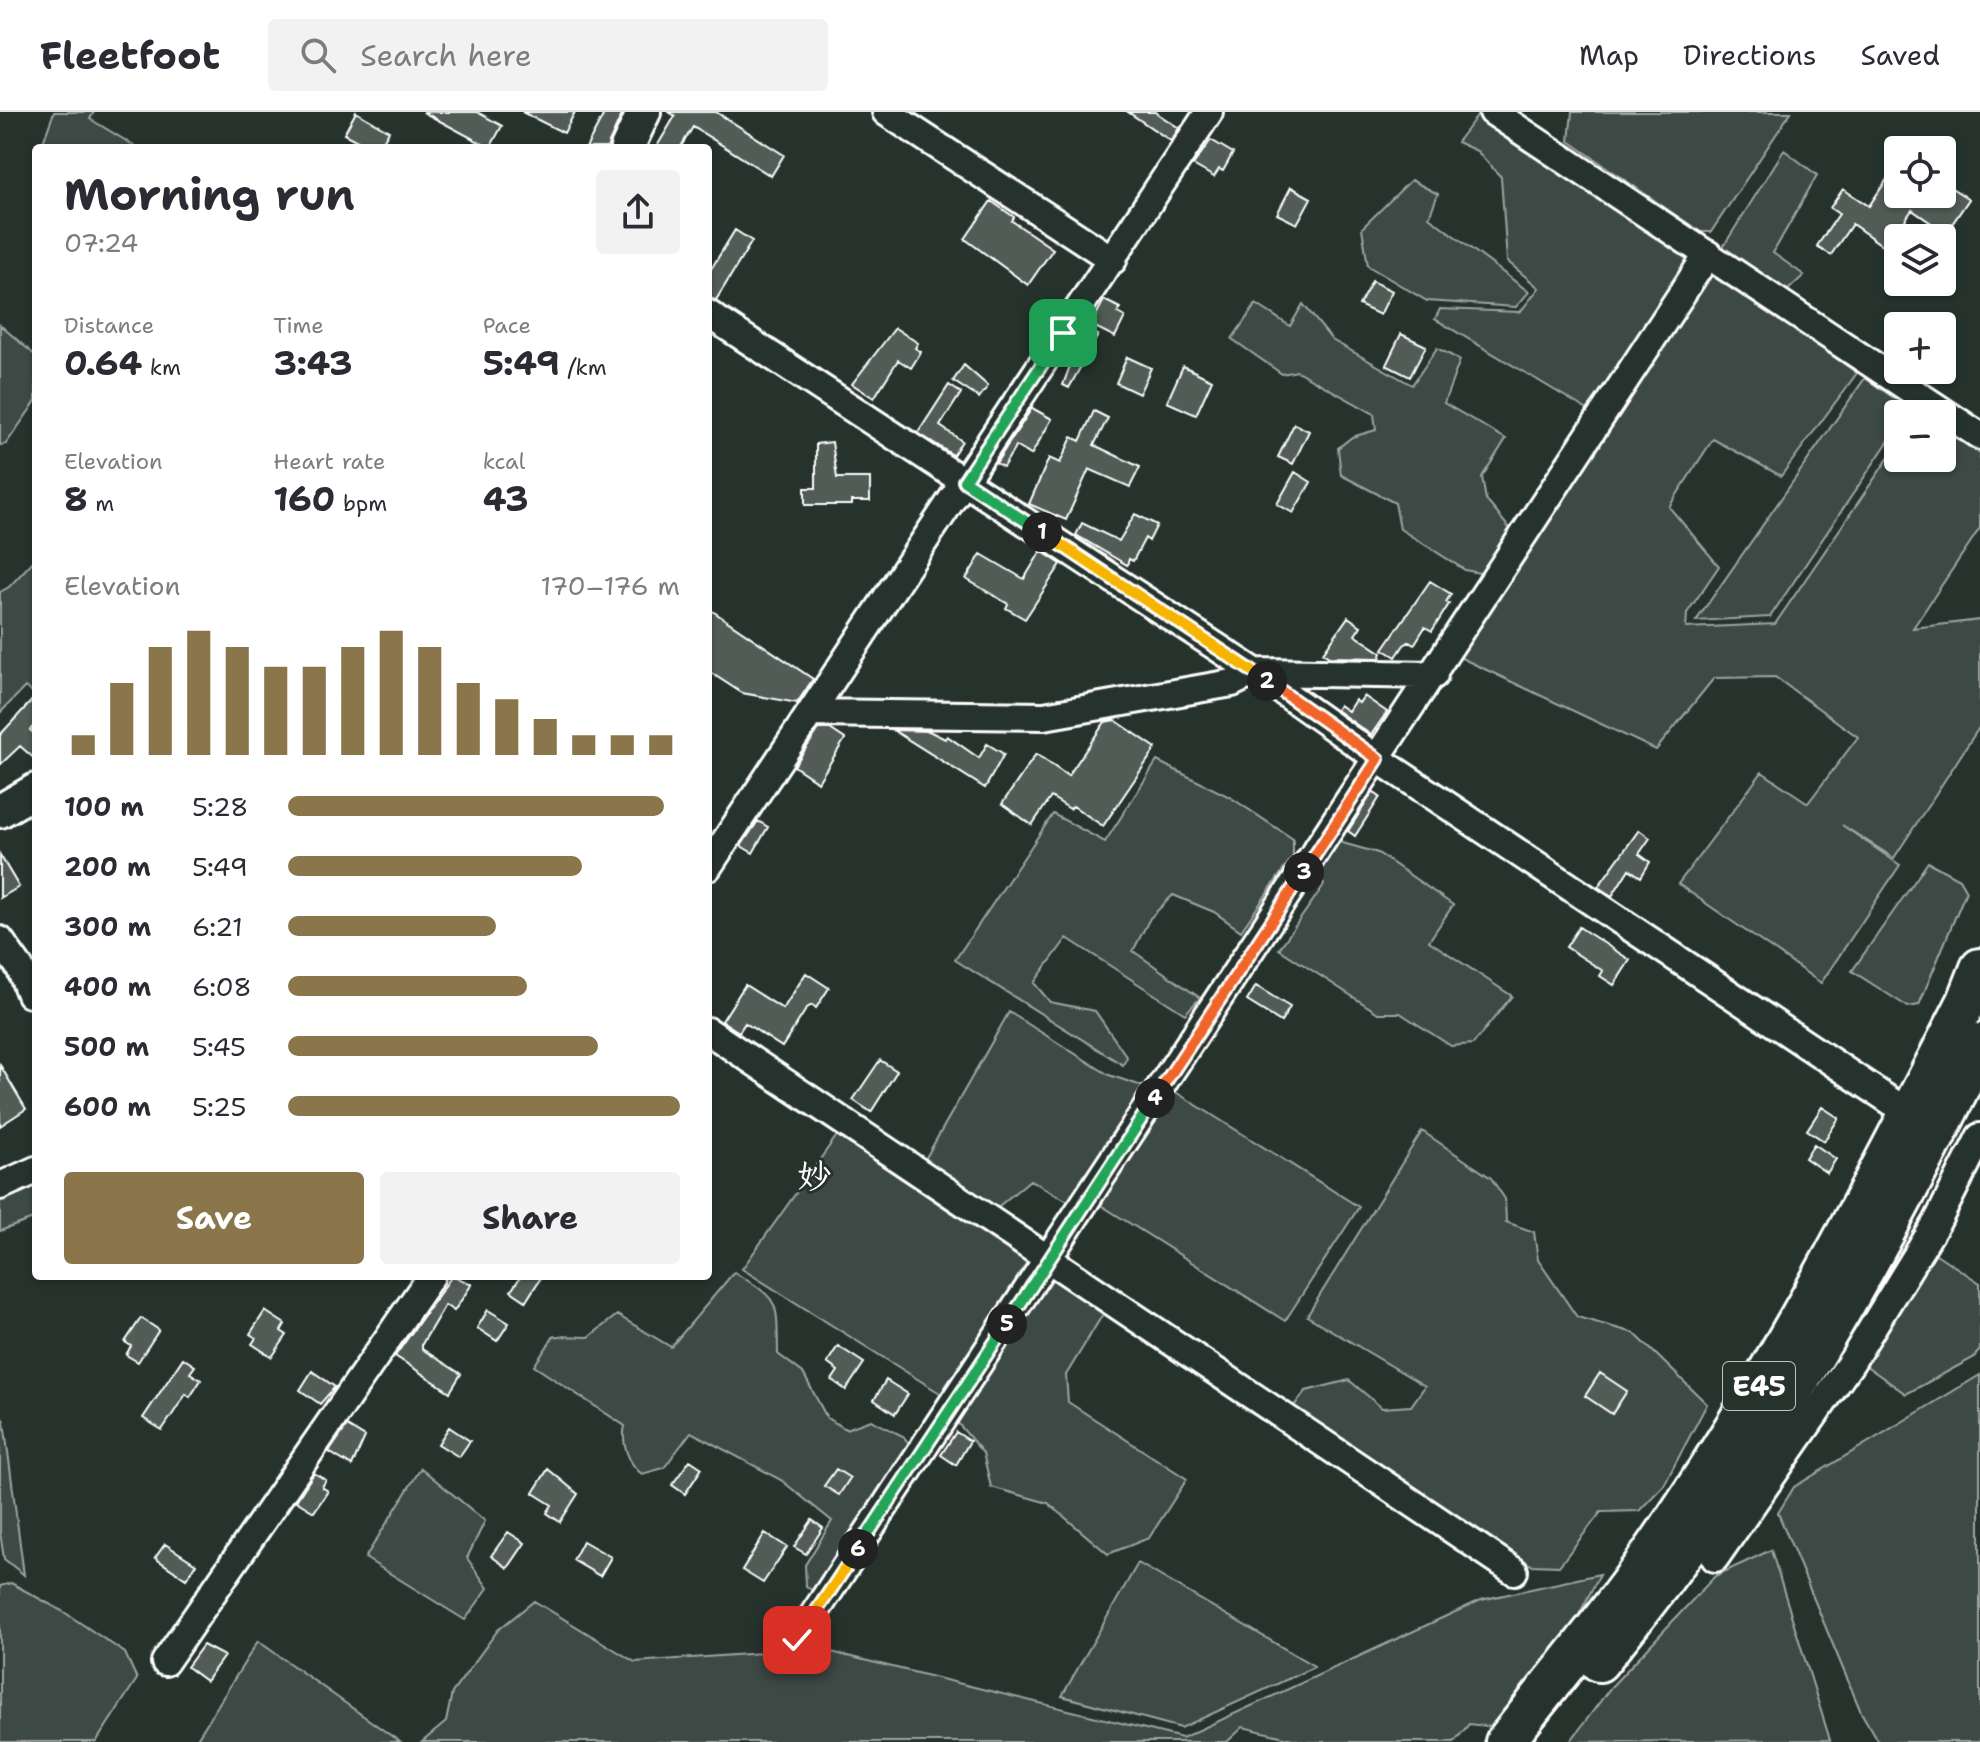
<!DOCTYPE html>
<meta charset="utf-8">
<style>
:root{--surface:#fff;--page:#f2f2f3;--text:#2b2b33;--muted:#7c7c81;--line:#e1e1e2;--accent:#8a764a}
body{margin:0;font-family:"Shantell Sans","Klee One",sans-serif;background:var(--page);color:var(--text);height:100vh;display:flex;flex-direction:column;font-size:30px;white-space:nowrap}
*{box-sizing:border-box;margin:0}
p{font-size:26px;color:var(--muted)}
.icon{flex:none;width:44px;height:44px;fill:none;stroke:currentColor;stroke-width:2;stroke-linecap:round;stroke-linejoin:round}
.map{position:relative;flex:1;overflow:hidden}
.side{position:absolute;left:32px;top:32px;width:680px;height:1136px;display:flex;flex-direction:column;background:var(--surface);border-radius:8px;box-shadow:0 2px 6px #0004}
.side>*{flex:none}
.buttons{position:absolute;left:1884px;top:24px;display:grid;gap:16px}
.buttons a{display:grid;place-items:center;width:72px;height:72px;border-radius:8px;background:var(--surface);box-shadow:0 2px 6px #0004;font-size:40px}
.pin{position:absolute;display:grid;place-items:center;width:68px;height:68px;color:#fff;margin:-34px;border-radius:16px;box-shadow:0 4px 12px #0006}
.km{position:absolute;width:40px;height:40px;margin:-20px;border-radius:50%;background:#222;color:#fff;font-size:22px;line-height:40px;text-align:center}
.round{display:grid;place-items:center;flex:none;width:84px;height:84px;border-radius:8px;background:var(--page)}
.overview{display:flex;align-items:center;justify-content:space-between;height:136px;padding:0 32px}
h1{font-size:44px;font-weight:700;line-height:60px}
.metrics{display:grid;grid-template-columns:repeat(3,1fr);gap:12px;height:136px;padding:8px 32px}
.metrics div{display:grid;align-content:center}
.metrics b{font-size:34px;font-weight:700}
.metrics small{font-size:22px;font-weight:400}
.metrics p{font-size:22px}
.chart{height:224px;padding:16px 32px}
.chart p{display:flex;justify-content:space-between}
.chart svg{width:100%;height:144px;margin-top:8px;stroke:var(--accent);stroke-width:6}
.primary-button{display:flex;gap:16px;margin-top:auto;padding:16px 32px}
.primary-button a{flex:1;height:92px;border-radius:8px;background:var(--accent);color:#fff;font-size:32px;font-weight:700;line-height:92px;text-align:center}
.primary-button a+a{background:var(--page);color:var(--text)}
ul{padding:0 32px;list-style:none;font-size:26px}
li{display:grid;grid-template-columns:128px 96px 1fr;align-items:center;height:60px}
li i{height:20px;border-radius:10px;background:var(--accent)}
header{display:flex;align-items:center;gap:48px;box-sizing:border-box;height:112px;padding:0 40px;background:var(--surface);border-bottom:2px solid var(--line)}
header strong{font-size:38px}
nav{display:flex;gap:44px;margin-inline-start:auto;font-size:28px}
.search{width:560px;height:72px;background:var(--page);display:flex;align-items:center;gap:20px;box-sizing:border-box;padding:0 28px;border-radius:8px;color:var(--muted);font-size:30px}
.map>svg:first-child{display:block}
.green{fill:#3e4944;stroke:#9ea4a2;stroke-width:2}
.building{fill:#515c57;stroke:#fff;stroke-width:2}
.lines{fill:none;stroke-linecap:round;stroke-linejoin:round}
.minor-casing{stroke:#fff;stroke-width:32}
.major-casing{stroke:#fff;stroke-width:38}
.highway-casing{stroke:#fff;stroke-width:44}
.minor{stroke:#26332d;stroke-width:26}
.major{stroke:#26332d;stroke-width:32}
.highway{stroke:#26332d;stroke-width:38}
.split-1-casing{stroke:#fff;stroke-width:16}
.split-2-casing{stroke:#fff;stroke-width:16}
.split-3-casing{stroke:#fff;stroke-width:16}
.split-4-casing{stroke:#fff;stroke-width:16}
.split-5-casing{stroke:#fff;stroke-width:16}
.split-6-casing{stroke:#fff;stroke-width:16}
.split-7-casing{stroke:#fff;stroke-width:16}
.split-1{stroke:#22a559;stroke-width:10}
.split-2{stroke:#f5b400;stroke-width:10}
.split-3{stroke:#f0652b;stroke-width:10}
.split-4{stroke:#f0652b;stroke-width:10}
.split-5{stroke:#22a559;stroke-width:10}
.split-6{stroke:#22a559;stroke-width:10}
.split-7{stroke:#f5b400;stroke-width:10}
.labels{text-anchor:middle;stroke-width:6;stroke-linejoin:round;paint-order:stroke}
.shield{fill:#26332d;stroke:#bec2c0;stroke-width:2}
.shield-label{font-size:28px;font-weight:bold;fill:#fff}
.quarter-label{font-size:34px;font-weight:bold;fill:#fff;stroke:#26332d}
</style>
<header>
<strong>Fleetfoot</strong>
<div class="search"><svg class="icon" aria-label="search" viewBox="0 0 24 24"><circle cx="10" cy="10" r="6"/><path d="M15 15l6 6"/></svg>Search here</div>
<nav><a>Map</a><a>Directions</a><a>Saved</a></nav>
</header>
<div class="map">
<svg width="1980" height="1630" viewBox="0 0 1980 1630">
<rect width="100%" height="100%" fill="#26332d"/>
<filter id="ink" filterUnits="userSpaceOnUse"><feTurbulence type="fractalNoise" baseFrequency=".0125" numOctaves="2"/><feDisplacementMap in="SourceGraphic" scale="16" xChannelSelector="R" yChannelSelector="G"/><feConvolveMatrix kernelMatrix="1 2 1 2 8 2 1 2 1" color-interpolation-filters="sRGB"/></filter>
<g filter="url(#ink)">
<path class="green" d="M54,0H94L90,7L138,36H41Z
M1572,0H1791L1711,120H1700L1569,29Z
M1477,4L1686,141L1689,154L1591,300L1435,207L1440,197L1520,200L1539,176L1507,149L1501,65L1477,39L1457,30Z
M1784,38L1817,63L1773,141L1804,163L1786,180L1726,143L1723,135Z
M1411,68L1438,82L1429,105L1529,180L1516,195L1427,189L1368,154L1362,116Z
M1716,161L1857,261L1781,364L1713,327L1669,395L1719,454L1687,501L1686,516L1775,512L1898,332V346H1942V316L1980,342V416L1913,516L1980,508V614L1894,746L1842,713L1900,753L1821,871L1678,772L1762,660L1808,691L1858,625L1775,565L1714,566L1656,638L1457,544L1702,166Z
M1256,192L1290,214L1303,192L1332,228L1412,273L1437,236L1460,248L1444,291L1506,327L1482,365L1486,388L1511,418L1484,462L1465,458L1400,417L1395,391L1341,363L1338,336L1352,325L1376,318L1374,302L1297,259L1282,262L1232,227Z
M0,213L36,244V289L6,332L0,333Z
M1865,266L1910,297L1907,302H1898V315L1770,505L1696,509Z
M36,446V583L25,575L0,601V480L9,475Z
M1157,649L1230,685L1293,727V744L1241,819L1214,800L1173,783L1150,806L1133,839L1200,886L1185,902L1067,826L1034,871L1050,890L1095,899L1127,945L1123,953L955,848L1053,702L1105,730Z
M1339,730L1378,741L1453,793L1429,829L1512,884L1473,932L1451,934L1400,901H1378L1279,837L1324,773L1318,762Z
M1928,750L1959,767L1966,779L1919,893L1908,895L1852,859Z
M1009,900L1109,963L1148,976L1073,1092L1030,1068L993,1099L923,1051Z
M1174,979L1359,1095L1285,1209L1099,1092Z
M1422,1019L1491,1066L1505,1087L1506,1110L1534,1120L1538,1148L1577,1205L1634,1221L1707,1292L1664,1373L1639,1399L1601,1400L1559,1454L1531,1453L1292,1296L1306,1279L1349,1268L1382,1296L1411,1294L1425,1274L1307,1204Z
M838,1022L1035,1150L943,1283L742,1157Z
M36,1071V1106L0,1119V1088Z
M1933,1140L1980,1171V1238L1973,1246L1906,1282L1862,1251L1895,1204Z
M734,1160C781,1189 777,1188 778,1242L803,1261L827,1306L846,1317L871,1308L903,1324L912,1335L813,1479L806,1474L805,1453L832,1409L781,1368L691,1320L664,1356L642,1362C628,1352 621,1330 625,1314L534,1254L554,1224L589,1225L617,1203L671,1235Z
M1051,1166L1103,1202L1066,1263L1068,1290L1187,1367L1149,1426L1108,1442L1048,1391L991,1375L983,1341L956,1309Z
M1980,1263V1630H1878L1861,1600L1778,1401L1794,1375Z
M0,1303L4,1309L24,1463L4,1447L0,1420Z
M421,1356L485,1409L467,1446L488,1476L465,1508L365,1446Z
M1771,1438L1830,1628L1570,1630L1611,1575L1715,1464Z
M1138,1451L1314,1554V1555L1181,1616L1062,1584Z
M1600,1462L1571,1518L1492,1615L1469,1612L1454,1630H1305L1243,1615L1227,1630H422L446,1610L452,1581L498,1518L534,1489L635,1550L819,1537L1182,1626L1481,1488Z
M11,1471L64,1500L125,1541L137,1567L96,1630H0V1474Z
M258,1529L400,1630H195Z"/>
<path class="building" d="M356,0L389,19L379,36H371L344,22Z
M423,0H477L502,14L490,36Z
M522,0H575L564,21Z
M605,0H623L609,31L607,36H586Z
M669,0H716L784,43L771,64L693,15L680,36H656L675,4Z
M1128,0H1155L1179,16L1171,29Z
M1211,28L1233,41L1223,59L1219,57L1214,65L1193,53Z
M1898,51V82H1942V70L1969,87L1946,121L1912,98L1886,136L1852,112L1831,143L1817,134L1839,102L1830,96L1843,77L1869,94Z
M1291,75L1311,86L1297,112L1277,102Z
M991,89L1014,105L1012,109L1053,137L1028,173L965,127Z
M735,118L752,129L716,188L708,186V162Z
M1372,169L1392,179L1380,203L1359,193Z
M1104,188L1120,196L1118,201L1125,205L1115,225L1091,213Z
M895,216L918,231L915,236L921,240L911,256L898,248L874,286L852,272Z
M1083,218L1098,223L1069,276L1063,273Z
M1401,222L1426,234L1410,265L1386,253Z
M1127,245L1151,256L1139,282L1116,271Z
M964,253L988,274L979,286L953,269Z
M1183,254L1212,268L1196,303L1167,290Z
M949,273L961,281L940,314L962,329L953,343L918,321Z
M1032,296L1052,307L1031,343L1016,334L1003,355L996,351Z
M1094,299L1108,306L1094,333L1140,355L1130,375L1089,357L1066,408L1029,392L1049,346L1060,351L1072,325L1080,329Z
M1294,312L1309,319L1293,352L1278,345Z
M832,330L837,366H870V389H852V393H805V376H816V332Z
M1295,360L1311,370L1293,401L1277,392Z
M1135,402L1157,413L1149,429L1145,426L1133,449L1129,447L1127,453L1076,423L1082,411L1119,429Z
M1041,439L1061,452L1025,507L1006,496L1008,492L966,467L981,442L1024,467Z
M1430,469L1451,482L1446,490L1449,492L1432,519L1425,515L1414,533L1409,530L1404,533L1396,545L1383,537Z
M708,496L813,567L797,591L742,581L708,559Z
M1348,505L1361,514L1355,523L1382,541L1380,546L1329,545L1323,541Z
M36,584V612L30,618L36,623V648L20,634L0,653V623Z
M1364,584L1387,600L1371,623L1336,598L1339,593L1348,599L1355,588L1359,591Z
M1115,608L1156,636L1103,714L1073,694L1070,697L1051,685L1032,713L1002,692L1036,642L1068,664L1105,610Z
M819,617H830L845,627L818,670L794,654Z
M893,618L929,619L945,627L947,624L979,646L987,632L1004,642L985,676Z
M1373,680L1380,685L1355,724L1348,719Z
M758,709L768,715L753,741L741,734Z
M1639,718L1650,726L1639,742L1650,750L1641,765L1629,757L1612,784L1598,775Z
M0,743L19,775L0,786Z
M1579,815L1630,848L1614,873L1600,864L1603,859L1566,835Z
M806,861L829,876L816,896L812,893L807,896L782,935L745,911L739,920L722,909L745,873L783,897Z
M1256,874L1290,895L1281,910L1247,889Z
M880,948L897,959L871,1000L853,988Z
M0,953L26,997L0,1014Z
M1822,995L1839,1006L1824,1029L1807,1018Z
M1814,1032L1836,1047L1827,1061L1805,1046Z
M452,1164L472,1172L454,1199L445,1193L422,1232V1237L461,1262L450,1280L395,1244Z
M521,1164H542L526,1189L511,1179Z
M488,1198L509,1211L497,1229L477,1216Z
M265,1199L285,1212L281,1219L287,1223L272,1245L252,1232L256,1226L250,1222Z
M141,1206L159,1218L138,1250L126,1243L131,1234L125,1230Z
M838,1234L864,1251L846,1278L832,1268L838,1259L827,1251Z
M183,1246L195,1254L190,1261L201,1268L190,1285L186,1282L162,1318L143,1306Z
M312,1259L335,1275L320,1292L300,1278Z
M1600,1261L1627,1279L1612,1302L1585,1284Z
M886,1268L908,1282L895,1302L874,1288Z
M347,1314L365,1325L352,1354L329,1340Z
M449,1315L470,1329L459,1345L438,1332Z
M956,1320L970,1329L956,1353L941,1343Z
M690,1348L702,1356L685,1382L672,1373Z
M548,1357L578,1382L560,1410L547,1401L552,1393L533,1381Z
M836,1357L850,1366L839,1383L824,1374Z
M314,1361L326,1368L322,1375L328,1379L314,1400L296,1389Z
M812,1408L823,1416L806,1442L794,1435Z
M508,1420L525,1431L508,1456L491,1444Z
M765,1421L787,1435L763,1471L742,1458Z
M583,1429L611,1445L600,1464L573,1448Z
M165,1432L196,1452L186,1467L155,1446Z
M203,1533L224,1544L206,1569L187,1555Z"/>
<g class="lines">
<g class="minor-casing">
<path id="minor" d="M886,0L1113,148
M1493,0L1980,324
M708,202L1255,560L1378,647L1892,990
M810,601L1044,604L1232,571L1255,560L1434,563
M708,755L1209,0
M0,828L20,856L30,882
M708,919L1514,1459
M0,1074L36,1058
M1715,1446L1852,1249L1937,1110L1980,1025
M797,1528L1708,142
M165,1550L431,1164"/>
</g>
<g class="major-casing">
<path id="major" d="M627,36L644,0
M0,699L36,678"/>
</g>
<g class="highway-casing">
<path id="highway" d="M1599,1550C1717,1406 1819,1248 1905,1083C1931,1033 1958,983 1980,931
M1505,1630C1551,1571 1600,1513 1643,1453C1769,1276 1868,1082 1967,889L1980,856"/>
</g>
<use href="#minor" class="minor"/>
<use href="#major" class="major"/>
<use href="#highway" class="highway"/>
</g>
</g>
<g class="lines" filter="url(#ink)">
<g class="split-1-casing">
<path id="split-1" d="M1042,420L964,369L1063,221"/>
</g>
<g class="split-2-casing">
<path id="split-2" d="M1042,420L1267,569"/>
</g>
<g class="split-3-casing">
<path id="split-3" d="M1267,569L1378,647L1304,760"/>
</g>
<g class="split-4-casing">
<path id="split-4" d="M1155,986L1304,760"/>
</g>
<g class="split-5-casing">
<path id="split-5" d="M1007,1212L1155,986"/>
</g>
<g class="split-6-casing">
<path id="split-6" d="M858,1437L1007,1212"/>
</g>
<g class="split-7-casing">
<path id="split-7" d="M797,1528L858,1437"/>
</g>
<use href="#split-1" class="split-1"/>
<use href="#split-2" class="split-2"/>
<use href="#split-3" class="split-3"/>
<use href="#split-4" class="split-4"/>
<use href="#split-5" class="split-5"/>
<use href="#split-6" class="split-6"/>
<use href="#split-7" class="split-7"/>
</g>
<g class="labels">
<rect class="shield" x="1723" y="1250" width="72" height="48" rx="6"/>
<g class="shield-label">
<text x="1759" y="1284">E45</text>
</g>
<g class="quarter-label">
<text x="814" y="1076">妙</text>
</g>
</g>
</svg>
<div class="buttons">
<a><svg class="icon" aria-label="locate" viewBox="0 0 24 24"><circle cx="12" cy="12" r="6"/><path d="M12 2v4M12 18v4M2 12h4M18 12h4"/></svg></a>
<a><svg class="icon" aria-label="layers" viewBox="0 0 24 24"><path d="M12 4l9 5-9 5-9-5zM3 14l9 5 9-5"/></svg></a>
<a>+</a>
<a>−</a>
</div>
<div class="pin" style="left:1063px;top:221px;background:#1e9e55"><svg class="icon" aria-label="arrive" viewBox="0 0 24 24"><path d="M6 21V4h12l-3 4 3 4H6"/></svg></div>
<div class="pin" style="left:797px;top:1528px;background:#d93025"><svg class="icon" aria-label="check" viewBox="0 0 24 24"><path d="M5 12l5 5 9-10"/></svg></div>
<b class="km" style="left:1042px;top:420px">1</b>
<b class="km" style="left:1267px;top:569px">2</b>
<b class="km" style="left:1304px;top:760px">3</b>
<b class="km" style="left:1155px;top:986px">4</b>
<b class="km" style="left:1007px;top:1212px">5</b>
<b class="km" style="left:858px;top:1437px">6</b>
<section class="side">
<div class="overview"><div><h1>Morning run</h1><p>07:24</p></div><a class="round"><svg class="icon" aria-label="share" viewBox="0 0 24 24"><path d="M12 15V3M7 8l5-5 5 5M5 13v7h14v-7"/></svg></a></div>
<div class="metrics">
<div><p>Distance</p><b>0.64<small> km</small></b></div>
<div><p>Time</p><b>3:43</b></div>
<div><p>Pace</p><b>5:49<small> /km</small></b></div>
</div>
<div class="metrics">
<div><p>Elevation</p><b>8<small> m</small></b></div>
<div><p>Heart rate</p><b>160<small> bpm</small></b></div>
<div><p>kcal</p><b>43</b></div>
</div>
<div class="chart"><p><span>Elevation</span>170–176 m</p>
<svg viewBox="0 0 160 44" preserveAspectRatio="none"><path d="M5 44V38M15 44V22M25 44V11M35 44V6M45 44V11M55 44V17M65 44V17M75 44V11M85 44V6M95 44V11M105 44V22M115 44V27M125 44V33M135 44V38M145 44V38M155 44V38"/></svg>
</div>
<ul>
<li><b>100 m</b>5:28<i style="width:96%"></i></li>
<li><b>200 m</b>5:49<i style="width:75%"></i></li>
<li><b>300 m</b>6:21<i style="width:53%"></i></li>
<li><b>400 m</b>6:08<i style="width:61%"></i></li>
<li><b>500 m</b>5:45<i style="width:79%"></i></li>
<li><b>600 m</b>5:25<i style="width:100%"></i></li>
</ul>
<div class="primary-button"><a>Save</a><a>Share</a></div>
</section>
</div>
